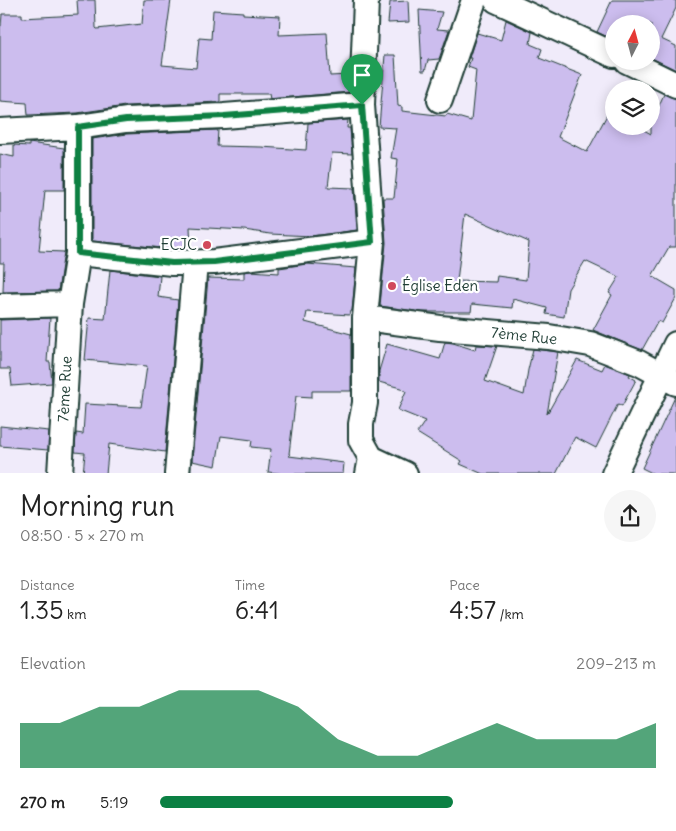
<!DOCTYPE html>
<meta charset="utf-8">
<style>
:root{--surface:#fff;--page:#f6f6f6;--text:#222;--muted:#767676;--accent:#0b8043}
body{margin:0;font-family:Delius,sans-serif;background:var(--page);color:var(--text);height:100vh;display:flex;flex-direction:column;font-size:19px;white-space:nowrap}
*{box-sizing:border-box;margin:0}
p{font-size:16px;color:var(--muted)}
.icon{flex:none;width:28px;height:28px;fill:none;stroke:currentColor;stroke-width:2;stroke-linecap:round;stroke-linejoin:round}
.map{position:relative;height:473px;overflow:hidden}
.drawer{display:flex;flex-direction:column;background:var(--surface);flex:1}
.drawer>*{flex:none}
.needle{width:32px;rotate:6deg}
.controls{position:absolute;left:605px;top:15px;display:grid;gap:10px}
.controls a{display:grid;place-items:center;width:55px;height:55px;border-radius:50%;background:var(--surface);box-shadow:0 2px 12px #0003;font-size:25px}
.pin{position:absolute;display:grid;place-items:center;width:42px;height:42px;color:#fff;margin:-51px -21px;border-radius:50% 50% 50% 0;rotate:-45deg;box-shadow:0 0 5px #0007}
.pin .icon{rotate:45deg}
.round{display:grid;place-items:center;flex:none;width:52px;height:52px;border-radius:26px;background:var(--page)}
.overview{display:flex;align-items:center;justify-content:space-between;height:85px;padding:0 20px}
h1{font-size:28px;font-weight:600;line-height:38px}
.stats{display:grid;grid-template-columns:repeat(3,1fr);gap:8px;height:85px;padding:5px 20px}
.stats div{display:grid;align-content:center}
.stats b{font-size:25px;font-weight:600}
.stats small{font-size:14px;font-weight:400}
.stats p{font-size:14px}
.chart{height:140px;padding:10px 20px}
.chart p{display:flex;justify-content:space-between}
.chart svg{width:100%;height:90px;margin-top:5px;fill:var(--accent);opacity:.7}
ul{padding:0 20px;list-style:none;font-size:16px}
li{display:grid;grid-template-columns:80px 60px 1fr;align-items:center;height:38px}
li i{height:12px;border-radius:6px;background:var(--accent)}
.map>svg:first-child{display:block}
.building{fill:#ccbdee;stroke:#1f3d34;fill-rule:evenodd}
.lines{fill:none;stroke-linecap:round;stroke-linejoin:round}
.minor-casing{stroke:#1f3d34;stroke-width:28}
.minor{stroke:#fff;stroke-width:24}
.route-casing{stroke:#fff;stroke-width:10}
.route{stroke:#0b8043;stroke-width:6}
.poi-dot{fill:#d1495b;stroke:#fff;stroke-width:2}
.labels{text-anchor:middle;stroke-width:4.5;stroke-linejoin:round;paint-order:stroke}
.poi-label{font-size:15px;fill:#1f3d34;stroke:#fff;text-anchor:end}
.street-label{font-size:15px;fill:#1f3d34;stroke:#fff}
</style>
<div class="map">
<svg width="676" height="474" viewBox="0 0 676 474">
<rect width="100%" height="100%" fill="#f0ebfa"/>
<filter id="ink" filterUnits="userSpaceOnUse"><feTurbulence type="fractalNoise" baseFrequency=".02" numOctaves="2"/><feDisplacementMap in="SourceGraphic" scale="10" xChannelSelector="R" yChannelSelector="G"/><feConvolveMatrix kernelMatrix="1 2 1 2 8 2 1 2 1" color-interpolation-filters="sRGB"/></filter>
<g filter="url(#ink)">
<path class="building" d="M77,0H95L96,28L97,29L142,24L144,0H171L162,65L196,68L199,38L211,39L213,10L243,12V14L280,16L279,35L327,33L330,76L349,75V92L270,99L269,94H220V102L125,106L77,113L28,115L27,103L0,101V26H1L2,14H22V18L78,15Z
M612,0H676V8L661,39L676,46V70L651,58V24H614V40L597,32Z
M408,1L409,22L388,23L390,2Z
M419,10L442,12L437,29L449,30L439,59L428,60L425,71H422Z
M506,20L532,32L530,44L542,49L539,58L582,75L558,137L587,152L614,102V126H637L651,134V124L664,94L676,99V247H669L652,276L676,290V298L662,323L658,321L642,350L593,330L612,295L609,293L619,277L585,261L568,289L564,317L546,314L547,308L513,299L512,308L472,304L471,312H423L380,306L386,243L383,198H394L398,159L391,158L396,128L379,127L385,55H395L398,106L402,107V111L446,116L447,114L471,121L476,70L468,67L471,58H469L477,33L501,40ZM465,214L529,242L526,280L497,276L496,282L457,281Z
M348,120L347,128H350L352,154L332,153L328,187L354,188L357,230L311,236L270,234L244,230L190,227L191,249H173L92,241V139L127,134L218,130L217,146L261,147L306,150L308,123Z
M29,143L64,148V190H45L39,251L64,252L58,291L3,292L4,263H0V154L14,157V145L29,146Z
M307,264L356,268L352,311H350L349,315L307,312L305,322L351,334V391H312V397L296,396L289,454H290L289,456L344,463L343,474H285L268,472L271,449L251,447L252,440L221,436L216,466L192,461L208,278L244,279V272L251,271L279,273V268Z
M110,270L160,276L158,297L178,300L165,452L109,444L106,474H83L85,453L75,452L76,433L83,434L85,404L141,407L147,366L85,360L89,318L105,319Z
M50,318L47,362H50L52,383L12,386L10,369H0V320Z
M445,342L453,343L475,350L476,345L497,346L485,381L524,395L528,370L533,349L558,352L547,414L577,360L602,370L605,364L630,374L629,376L636,380L622,406L618,404L596,448L575,437L556,474H483L460,464L462,461L417,433L425,421L398,410L406,391L403,390L404,389L379,382V371L387,344L440,359Z
M675,397L676,474H654L642,468Z
M0,426L49,431L48,450L0,446Z"/>
<g class="lines">
<g class="minor-casing">
<path id="minor" d="M366,0L362,105L372,242L365,318V403L361,424V440L371,458L368,474
M496,0L614,55
M627,61L676,85
M440,100L474,0
M0,131L78,127L126,120L224,116L362,105
M78,253L172,263L214,262L372,242
M0,306L70,304
M365,318L440,328L549,337L590,344L639,363L676,383
M371,458L405,474
M60,474L70,304L78,253V127
M177,474L195,263
M614,474L676,344"/>
</g>
<use href="#minor" class="minor"/>
</g>
</g>
<g class="lines" filter="url(#ink)">
<g class="route-casing">
<path id="route" d="M362,105L372,242L214,262L172,263L78,253V127L126,120L224,116Z"/>
</g>
<use href="#route" class="route"/>
</g>
<g class="poi-dot">
<circle cx="207" cy="245" r="5"/>
<circle cx="392" cy="286" r="5"/>
</g>
<g class="labels">
<g class="poi-label">
<text x="197" y="250">ECJC</text>
<text x="402" y="291" text-anchor="start">Église Eden</text>
</g>
<g class="street-label">
<text transform="translate(524 336) rotate(6)" y="5">7ème Rue</text>
<text transform="translate(65 389) rotate(-87)" y="5">7ème Rue</text>
</g>
</g>
</svg>
<div class="controls">
<a><svg class="needle" viewBox="-14 -14 28 28"><path d="M0-13l5 13h-10z" fill="#e53935"/><path d="M0 13l5-13h-10z" fill="#767676"/></svg></a>
<a><svg class="icon" aria-label="layers" viewBox="0 0 24 24"><path d="M12 4l9 5-9 5-9-5zM3 14l9 5 9-5"/></svg></a>
</div>
<div class="pin" style="left:362px;top:105px;background:#1e9e55"><svg class="icon" aria-label="arrive" viewBox="0 0 24 24"><path d="M6 21V4h12l-3 4 3 4H6"/></svg></div>
</div>
<section class="drawer">
<div class="overview"><div><h1>Morning run</h1><p>08:50 · 5 × 270 m</p></div><a class="round"><svg class="icon" aria-label="share" viewBox="0 0 24 24"><path d="M12 15V3M7 8l5-5 5 5M5 13v7h14v-7"/></svg></a></div>
<div class="stats">
<div><p>Distance</p><b>1.35<small> km</small></b></div>
<div><p>Time</p><b>6:41</b></div>
<div><p>Pace</p><b>4:57<small> /km</small></b></div>
</div>
<div class="chart"><p><span>Elevation</span>209–213 m</p>
<svg viewBox="0 0 160 44" preserveAspectRatio="none"><path d="M0 44V22L10 22L20 14L30 14L40 6L50 6L60 6L70 14L80 30L90 38L100 38L110 30L120 22L130 30L140 30L150 30L160 22V44z"/></svg>
</div>
<ul>
<li><b>270 m</b>5:19<i style="width:59%"></i></li>
</ul>
</section>
